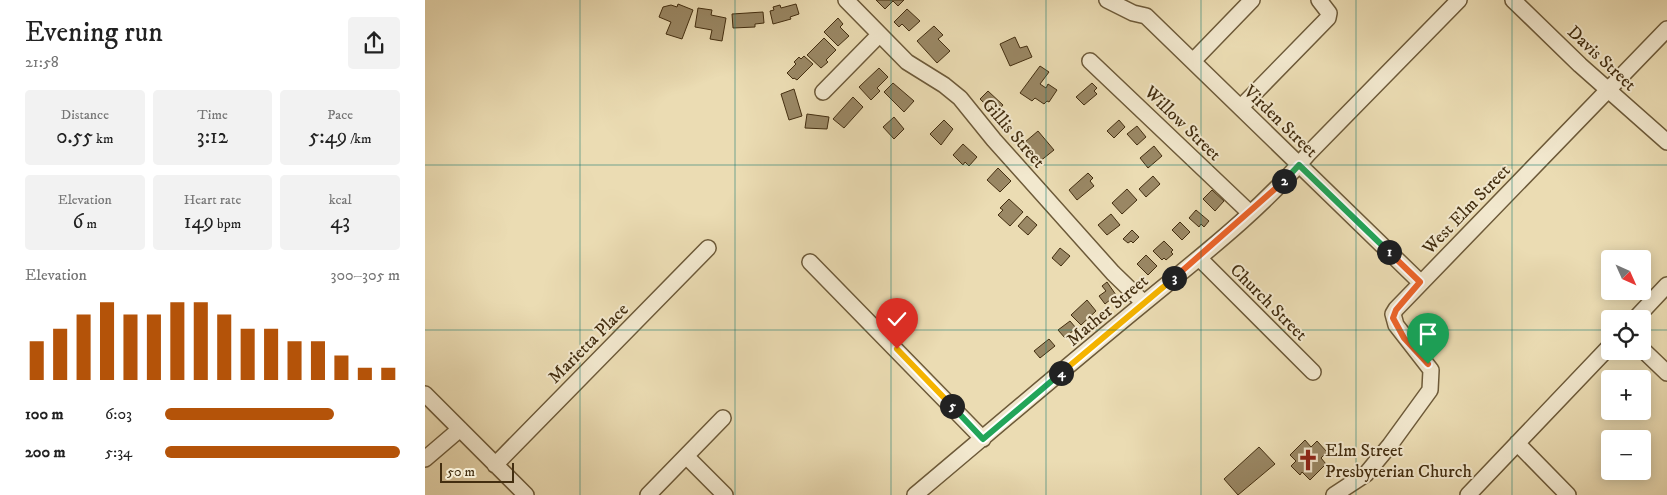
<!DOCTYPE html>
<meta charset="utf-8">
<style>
:root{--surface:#fff;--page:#f2f2f2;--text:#222;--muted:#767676;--accent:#b45309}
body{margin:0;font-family:"IM FELL DW Pica",serif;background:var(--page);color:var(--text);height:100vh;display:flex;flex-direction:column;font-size:19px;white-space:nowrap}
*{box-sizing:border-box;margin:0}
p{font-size:16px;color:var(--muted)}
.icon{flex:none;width:28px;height:28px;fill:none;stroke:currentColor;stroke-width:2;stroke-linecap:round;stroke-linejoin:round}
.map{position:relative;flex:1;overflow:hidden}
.details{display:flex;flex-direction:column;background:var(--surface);width:425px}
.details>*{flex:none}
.needle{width:32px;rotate:135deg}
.controls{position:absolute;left:1176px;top:250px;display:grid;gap:10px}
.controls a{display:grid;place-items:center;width:50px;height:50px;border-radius:5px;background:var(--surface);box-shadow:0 2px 12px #0003;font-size:25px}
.scale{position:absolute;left:15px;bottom:12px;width:74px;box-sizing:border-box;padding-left:5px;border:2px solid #432e10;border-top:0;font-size:14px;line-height:18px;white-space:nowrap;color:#432e10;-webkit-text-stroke:4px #f2e8ce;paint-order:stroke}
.pin{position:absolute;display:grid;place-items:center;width:42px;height:42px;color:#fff;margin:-51px -21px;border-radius:50% 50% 50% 0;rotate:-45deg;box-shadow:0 0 5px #0007}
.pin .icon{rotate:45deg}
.km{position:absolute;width:25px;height:25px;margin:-12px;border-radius:50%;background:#222;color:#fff;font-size:14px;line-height:25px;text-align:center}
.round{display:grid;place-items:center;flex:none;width:52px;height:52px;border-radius:5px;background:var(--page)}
.head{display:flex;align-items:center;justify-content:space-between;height:85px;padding:0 25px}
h1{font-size:28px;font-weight:600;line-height:38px}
.stats{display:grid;grid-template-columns:repeat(3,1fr);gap:8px;height:85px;padding:5px 25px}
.stats div{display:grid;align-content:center;border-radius:5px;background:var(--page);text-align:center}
.stats b{font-size:21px;font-weight:600}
.stats small{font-size:14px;font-weight:400}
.stats p{font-size:14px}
.chart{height:140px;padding:10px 25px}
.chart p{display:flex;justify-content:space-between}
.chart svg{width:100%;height:90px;margin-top:5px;stroke:var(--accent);stroke-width:6}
ul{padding:0 25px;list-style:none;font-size:16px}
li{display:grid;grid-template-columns:80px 60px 1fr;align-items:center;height:38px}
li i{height:12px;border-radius:6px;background:var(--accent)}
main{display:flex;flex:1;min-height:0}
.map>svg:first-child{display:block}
.building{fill:#9a8865;stroke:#432e10}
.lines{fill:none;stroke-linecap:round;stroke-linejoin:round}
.minor-casing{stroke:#6d5a39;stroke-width:18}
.minor{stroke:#f2e8ce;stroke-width:15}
.split-1-casing{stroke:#fff;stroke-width:10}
.split-2-casing{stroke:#fff;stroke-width:10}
.split-3-casing{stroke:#fff;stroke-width:10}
.split-4-casing{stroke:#fff;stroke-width:10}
.split-5-casing{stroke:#fff;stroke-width:10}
.split-6-casing{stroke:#fff;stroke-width:10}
.split-1{stroke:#f0652b;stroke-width:6}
.split-2{stroke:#22a559;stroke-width:6}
.split-3{stroke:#f0652b;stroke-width:6}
.split-4{stroke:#f5b400;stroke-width:6}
.split-5{stroke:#22a559;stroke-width:6}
.split-6{stroke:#f5b400;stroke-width:6}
.grid{fill:none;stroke:#0f766e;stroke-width:1;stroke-opacity:0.55}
.labels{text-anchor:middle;stroke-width:4;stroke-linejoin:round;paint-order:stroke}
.street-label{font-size:18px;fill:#432e10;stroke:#f2e8ce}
.poi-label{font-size:18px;fill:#432e10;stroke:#f2e8ce;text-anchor:start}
</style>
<main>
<section class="details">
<div class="head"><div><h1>Evening run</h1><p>21:58</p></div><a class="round"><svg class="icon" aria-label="share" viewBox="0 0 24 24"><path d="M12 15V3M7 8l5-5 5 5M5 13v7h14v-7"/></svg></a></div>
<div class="stats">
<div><p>Distance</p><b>0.55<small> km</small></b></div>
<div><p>Time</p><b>3:12</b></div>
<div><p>Pace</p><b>5:49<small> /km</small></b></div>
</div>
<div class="stats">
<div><p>Elevation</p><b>6<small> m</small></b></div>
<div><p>Heart rate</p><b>149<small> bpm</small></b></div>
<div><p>kcal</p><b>43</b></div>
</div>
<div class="chart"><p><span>Elevation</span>300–305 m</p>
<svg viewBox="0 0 160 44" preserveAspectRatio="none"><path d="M5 44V25M15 44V19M25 44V12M35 44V6M45 44V12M55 44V12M65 44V6M75 44V6M85 44V12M95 44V19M105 44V19M115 44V25M125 44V25M135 44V32M145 44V38M155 44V38"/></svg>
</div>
<ul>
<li><b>100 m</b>6:03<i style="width:72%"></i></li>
<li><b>200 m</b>5:34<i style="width:100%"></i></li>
</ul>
</section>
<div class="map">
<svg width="1242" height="495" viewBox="0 0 1242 495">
<rect width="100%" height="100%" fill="#ebdcb3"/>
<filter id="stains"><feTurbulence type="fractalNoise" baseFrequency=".004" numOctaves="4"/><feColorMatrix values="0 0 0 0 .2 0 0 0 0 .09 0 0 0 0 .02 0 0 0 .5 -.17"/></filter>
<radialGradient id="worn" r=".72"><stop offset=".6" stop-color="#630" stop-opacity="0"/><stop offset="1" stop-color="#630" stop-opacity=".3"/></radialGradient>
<path class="building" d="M451,0H479L473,6L468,1L460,9Z
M253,4L268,10L257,39L241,34L246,22L234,17L238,7L246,5L252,7Z
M371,4L374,14L365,17L366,19L348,24L345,11L349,10L348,7L355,5L356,8Z
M273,8L287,10L286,15L301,18L297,41L285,39L287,30L270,27Z
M482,9L495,21L484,31L477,24L474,27L469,22Z
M338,12L339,23L330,24V27L308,28L307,14Z
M413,18L418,24L415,27L424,36L413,46L399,32Z
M509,26L518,35L513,39L525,51L512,63L492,41Z
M590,37L595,48L602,46L607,57L585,66L575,44Z
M399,38L411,50L401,60L403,62L396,68L382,55Z
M379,56L388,64L372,80L369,78L368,79L362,73L371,64L369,62L374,57L376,59Z
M615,66L624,72L615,84L621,88L623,84L632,90L624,102L622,101L619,104L610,98L607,101L595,93Z
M454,68L463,77L452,88L455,91L446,100L434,87Z
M468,83L489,101L479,112L459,92Z
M667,83L672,88L669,91L672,94L659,105L651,97Z
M369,89L377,116L364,120L356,94Z
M563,91L578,105L570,114L555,99Z
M428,97L438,107L419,128L408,119Z
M382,114L404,117L402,129L380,128Z
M469,117L479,129L469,139L458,127Z
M519,120L528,129L516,145L505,134Z
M694,120L700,127L689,138L682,131Z
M712,126L721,137L712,145L702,134Z
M613,131L629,150L614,162L604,150L606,149L600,142Z
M538,144L552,157L544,166L540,162L538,165L528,155Z
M729,146L737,156L723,168L715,158Z
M573,168L586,181L575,192L562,180Z
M663,173L668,178L665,181L669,186L652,200L644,190Z
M728,176L735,184L721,197L714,189Z
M702,189L712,200L697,214L687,203Z
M787,190L799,201L790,211L778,199Z
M584,199L598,212L585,226L573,215L578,210L575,208Z
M771,210L784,221L779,227L776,224L774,227L764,218Z
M686,214L695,225L682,235L673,225Z
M602,216L612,225L603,235L593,226Z
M755,222L765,232L757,240L747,230Z
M707,230L714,237L708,243L706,241L703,243L698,239Z
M739,241L748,250L746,252L748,254L741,260L739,258L737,260L728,251Z
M635,248L645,256L636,266L627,258Z
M721,255L732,266L723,275L712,264Z
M682,282L691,295L680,304L674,296L681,291L677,286Z
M662,300L671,311L656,325L646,315Z
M645,321L651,328L640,338L633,330Z
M624,339L630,346L615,358L609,351Z
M880,440L886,447L892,441L902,452L896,458L901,464L885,480L877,472L875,475L866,466L871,461L865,455Z
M834,447L850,464L813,495L799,479Z"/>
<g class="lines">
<g class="minor-casing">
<path id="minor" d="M421,0L482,62L519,85L535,98L569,140L688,273L719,303
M682,0L708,13L721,16L995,282
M1088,0L1155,65L1242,142
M665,61L825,213
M768,61L827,0
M398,92L454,35
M816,107L903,18L904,13L894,0
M774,258L888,372
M385,262L558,439
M1210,319L1242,285
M1218,350L1242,373
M0,394L101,495
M1092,443L1143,495
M261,456L300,495
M0,459L35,429
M70,465L283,248
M223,495L298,418
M490,495C566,431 642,366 719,303C776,256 836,210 884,153L1034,0
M909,495L941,474L965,445L1005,390L1006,370L971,325L968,314L971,309L1242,29
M1043,495L1185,346"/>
</g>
<use href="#minor" class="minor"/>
</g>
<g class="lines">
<g class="split-1-casing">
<path id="split-1" d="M964,252L995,282L971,310L968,318L979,338L1003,364"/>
</g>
<g class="split-2-casing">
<path id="split-2" d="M859,181L874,165L964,252"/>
</g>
<g class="split-3-casing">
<path id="split-3" d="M749,278L859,181"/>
</g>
<g class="split-4-casing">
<path id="split-4" d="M636,373L749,278"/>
</g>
<g class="split-5-casing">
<path id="split-5" d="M527,406L558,439L636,373"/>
</g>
<g class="split-6-casing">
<path id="split-6" d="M472,349L527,406"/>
</g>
<use href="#split-1" class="split-1"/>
<use href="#split-2" class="split-2"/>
<use href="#split-3" class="split-3"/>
<use href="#split-4" class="split-4"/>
<use href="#split-5" class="split-5"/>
<use href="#split-6" class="split-6"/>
</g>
<path class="grid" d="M155,0V495M310,0V495M466,0V495M621,0V495M776,0V495M931,0V495M1087,0V495M0,165H1242M0,330H1185M1218,330H1242"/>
<defs>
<g id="church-bare" transform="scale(1.725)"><path d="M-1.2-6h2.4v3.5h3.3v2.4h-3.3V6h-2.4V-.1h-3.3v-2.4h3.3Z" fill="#8f2418" stroke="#f2e8ce" stroke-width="2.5" paint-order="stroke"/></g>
</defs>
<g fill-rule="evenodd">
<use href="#church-bare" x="883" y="460"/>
</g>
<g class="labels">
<g class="street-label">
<text transform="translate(1177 58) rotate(43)" y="6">Davis Street</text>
<text transform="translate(856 121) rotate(44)" y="6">Virden Street</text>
<text transform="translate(758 123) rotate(44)" y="6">Willow Street</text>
<text transform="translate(589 133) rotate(49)" y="6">Gillis Street</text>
<text transform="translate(1041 209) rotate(-46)" y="6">West Elm Street</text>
<text transform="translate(844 302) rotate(45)" y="6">Church Street</text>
<text transform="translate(682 310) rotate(-40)" y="6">Mather Street</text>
<text transform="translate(163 343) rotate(-45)" y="6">Marietta Place</text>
</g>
<g class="poi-label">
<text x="900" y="456">Elm Street<tspan x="900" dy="21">Presbyterian Church</tspan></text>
</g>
</g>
<rect width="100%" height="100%" filter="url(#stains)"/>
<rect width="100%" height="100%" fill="url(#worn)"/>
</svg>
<div class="controls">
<a><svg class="needle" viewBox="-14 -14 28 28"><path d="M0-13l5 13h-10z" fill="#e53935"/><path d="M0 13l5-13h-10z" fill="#767676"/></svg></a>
<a><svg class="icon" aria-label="locate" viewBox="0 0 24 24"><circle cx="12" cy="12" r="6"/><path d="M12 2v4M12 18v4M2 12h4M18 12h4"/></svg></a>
<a>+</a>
<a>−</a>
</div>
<div class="scale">50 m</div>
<div class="pin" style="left:1003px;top:364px;background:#1e9e55"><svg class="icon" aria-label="arrive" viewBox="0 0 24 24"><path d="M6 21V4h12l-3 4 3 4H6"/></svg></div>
<div class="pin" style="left:472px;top:349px;background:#d93025"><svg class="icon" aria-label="check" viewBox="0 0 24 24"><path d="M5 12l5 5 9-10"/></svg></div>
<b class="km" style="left:964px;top:252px">1</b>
<b class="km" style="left:859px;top:181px">2</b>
<b class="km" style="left:749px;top:278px">3</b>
<b class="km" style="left:636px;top:373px">4</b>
<b class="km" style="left:527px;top:406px">5</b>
</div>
</main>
